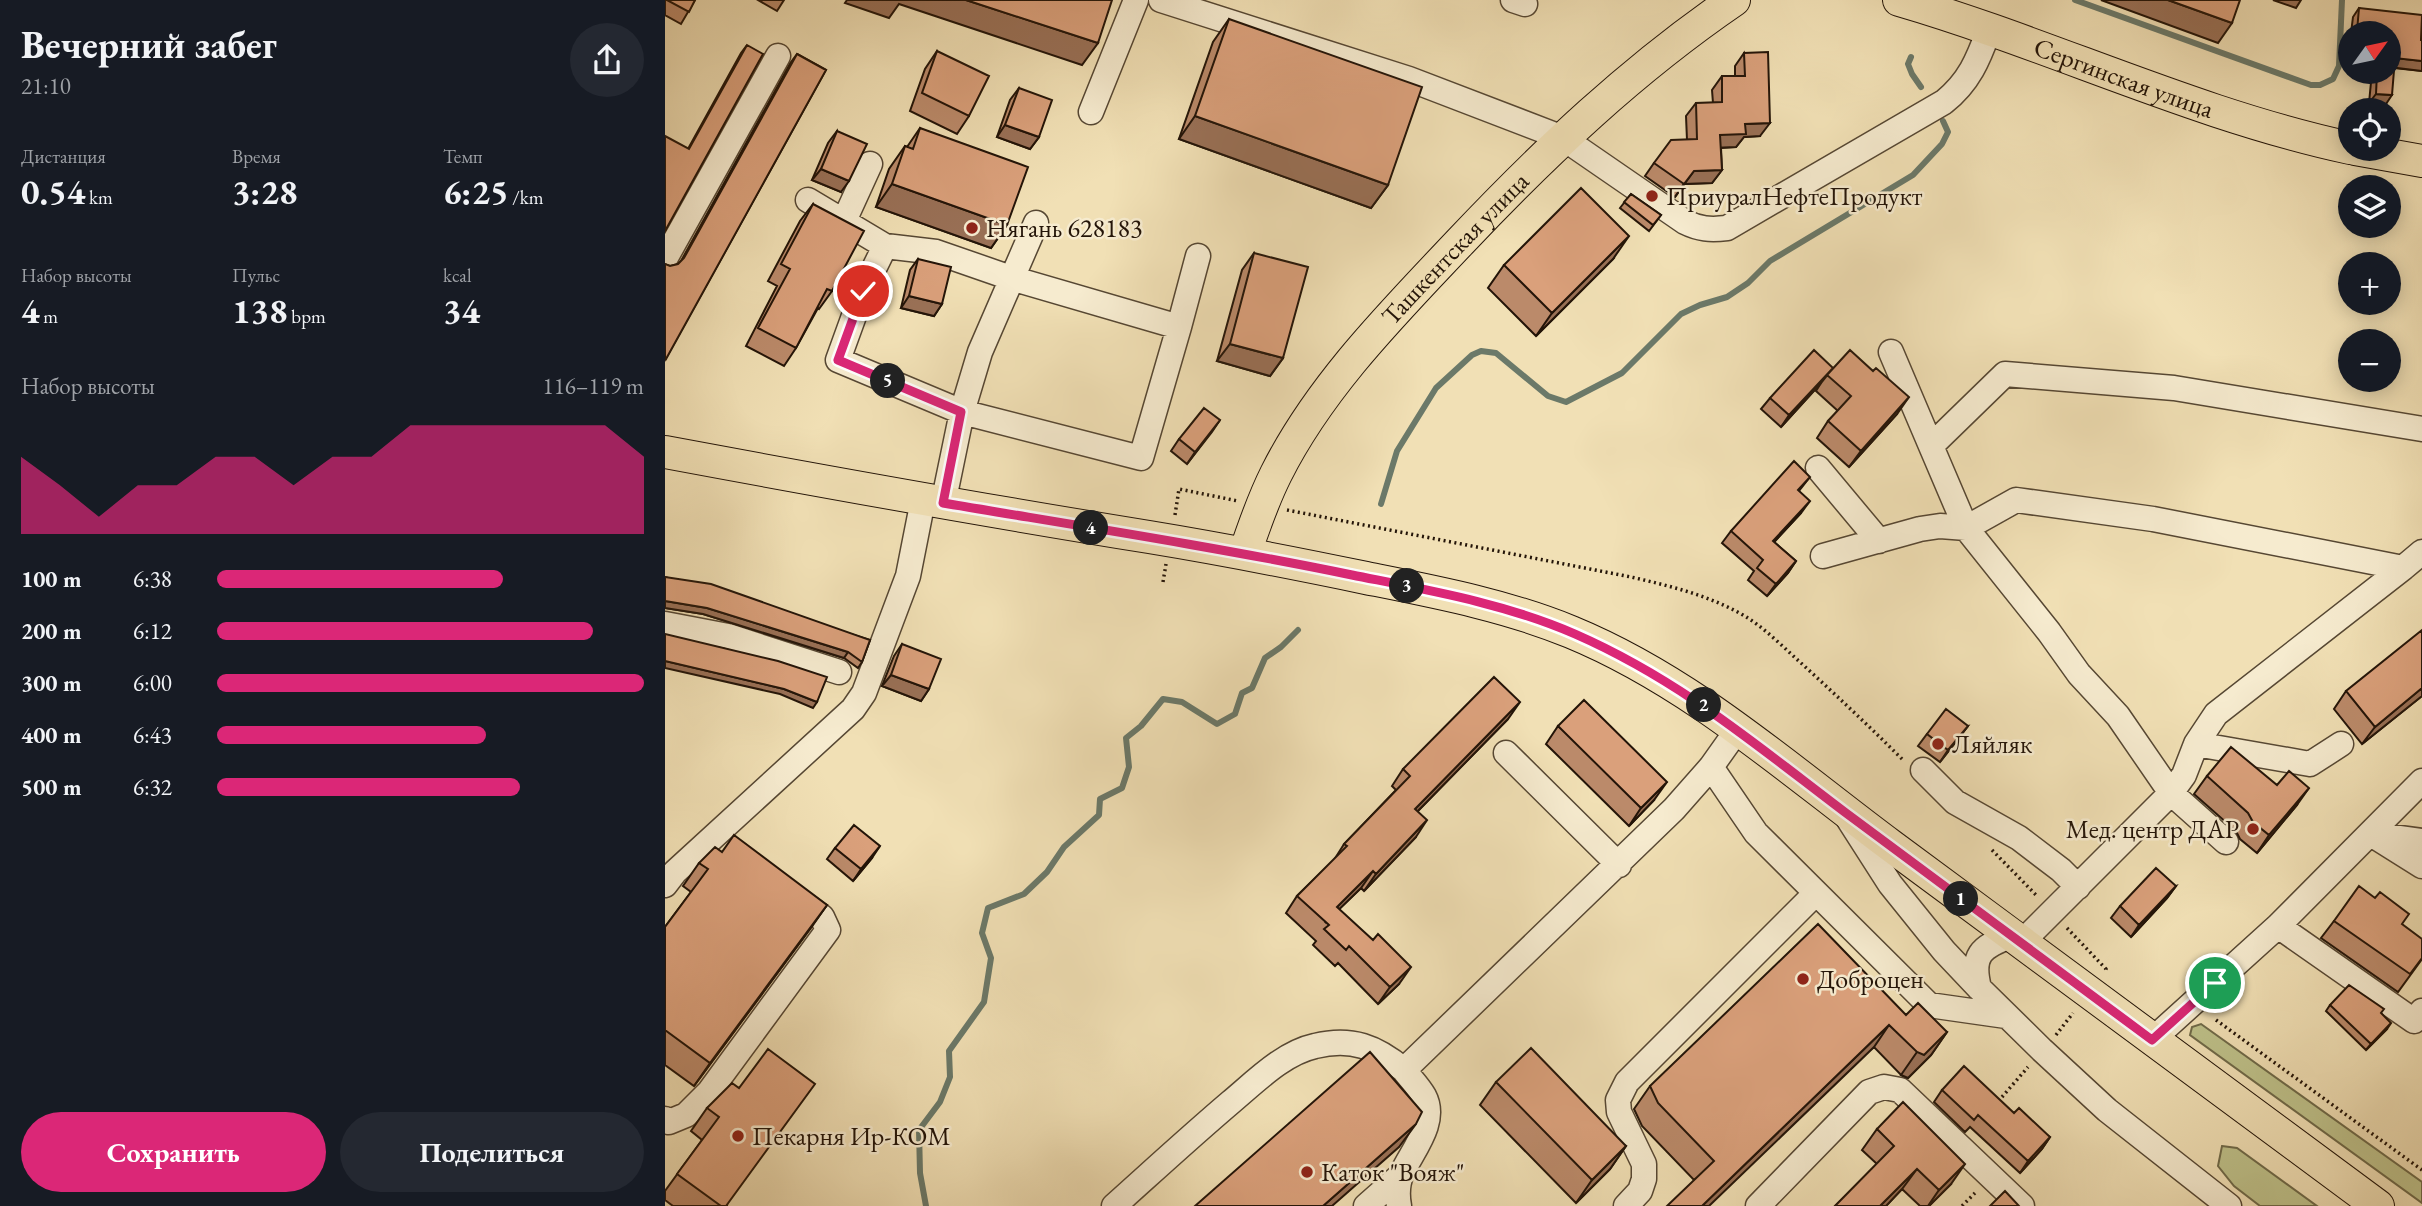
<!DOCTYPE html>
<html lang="ru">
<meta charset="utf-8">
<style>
:root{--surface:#171b24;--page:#242831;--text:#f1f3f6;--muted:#9ea1a6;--accent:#db2777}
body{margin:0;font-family:"EB Garamond",serif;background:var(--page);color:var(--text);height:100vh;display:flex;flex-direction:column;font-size:26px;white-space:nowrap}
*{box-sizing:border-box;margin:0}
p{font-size:23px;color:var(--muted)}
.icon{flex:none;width:38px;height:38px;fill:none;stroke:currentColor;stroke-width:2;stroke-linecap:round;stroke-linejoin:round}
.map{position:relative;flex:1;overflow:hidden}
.drawer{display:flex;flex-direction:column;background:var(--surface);width:665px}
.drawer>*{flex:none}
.needle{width:46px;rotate:57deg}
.tools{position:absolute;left:1673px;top:21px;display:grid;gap:14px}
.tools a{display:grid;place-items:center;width:63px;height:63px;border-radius:50%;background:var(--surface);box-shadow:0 4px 18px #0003;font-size:35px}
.pin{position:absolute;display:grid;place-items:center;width:60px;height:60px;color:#fff;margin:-30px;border:4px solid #fff;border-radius:50%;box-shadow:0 2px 7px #0007}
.km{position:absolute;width:35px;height:35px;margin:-18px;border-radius:50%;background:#222;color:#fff;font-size:19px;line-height:35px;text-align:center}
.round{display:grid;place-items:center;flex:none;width:74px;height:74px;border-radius:37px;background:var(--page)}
.headline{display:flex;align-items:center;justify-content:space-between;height:119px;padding:0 21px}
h1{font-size:38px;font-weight:700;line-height:52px}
.figures{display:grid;grid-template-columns:repeat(3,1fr);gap:10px;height:119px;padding:7px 21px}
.figures div{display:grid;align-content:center}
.figures b{font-size:35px;font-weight:700}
.figures small{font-size:19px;font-weight:400}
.figures p{font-size:19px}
.chart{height:196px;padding:14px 21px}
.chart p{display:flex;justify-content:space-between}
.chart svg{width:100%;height:126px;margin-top:7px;fill:var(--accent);opacity:.7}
.action{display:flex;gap:14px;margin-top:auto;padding:14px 21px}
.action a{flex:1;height:80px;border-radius:42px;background:var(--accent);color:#fff;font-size:28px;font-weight:700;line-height:80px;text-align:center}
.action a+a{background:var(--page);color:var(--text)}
ul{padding:0 21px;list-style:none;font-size:23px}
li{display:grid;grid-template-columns:112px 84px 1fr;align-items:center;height:52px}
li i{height:18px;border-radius:9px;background:var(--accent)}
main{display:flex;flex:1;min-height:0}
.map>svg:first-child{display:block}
.green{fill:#bec18a;stroke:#706a49;stroke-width:2}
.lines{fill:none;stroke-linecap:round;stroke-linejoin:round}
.stream{stroke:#6b7969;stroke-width:6}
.minor-casing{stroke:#564733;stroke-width:27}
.major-casing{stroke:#231408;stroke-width:34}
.path{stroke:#231408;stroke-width:3.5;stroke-dasharray:2 3.5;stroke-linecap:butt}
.minor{stroke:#f6ebcf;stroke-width:24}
.major{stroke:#f1e0b5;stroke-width:32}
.wall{fill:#bb8a6a;stroke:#231408;stroke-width:2}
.shaded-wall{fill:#997056;stroke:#231408;stroke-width:2}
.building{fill:#daa07b;stroke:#231408;stroke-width:2}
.route-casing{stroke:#fff;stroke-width:14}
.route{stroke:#db2777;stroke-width:9}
.poi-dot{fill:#8f2418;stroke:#f6ebcf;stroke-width:2.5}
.labels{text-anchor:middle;stroke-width:5;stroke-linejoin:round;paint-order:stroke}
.street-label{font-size:26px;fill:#231408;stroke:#f6ebcf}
.poi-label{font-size:26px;fill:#231408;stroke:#f6ebcf;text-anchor:start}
</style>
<main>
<section class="drawer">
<div class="headline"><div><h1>Вечерний забег</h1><p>21:10</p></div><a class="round"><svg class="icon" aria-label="share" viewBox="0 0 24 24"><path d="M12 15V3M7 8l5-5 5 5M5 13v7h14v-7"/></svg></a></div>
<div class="figures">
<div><p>Дистанция</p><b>0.54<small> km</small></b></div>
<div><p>Время</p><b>3:28</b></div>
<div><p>Темп</p><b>6:25<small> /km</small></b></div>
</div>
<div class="figures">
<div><p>Набор высоты</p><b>4<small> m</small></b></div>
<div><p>Пульс</p><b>138<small> bpm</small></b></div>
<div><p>kcal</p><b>34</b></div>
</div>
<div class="chart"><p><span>Набор высоты</span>116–119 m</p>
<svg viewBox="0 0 160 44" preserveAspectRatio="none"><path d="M0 44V17L10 27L20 38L30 27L40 27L50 17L60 17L70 27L80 17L90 17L100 6L110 6L120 6L130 6L140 6L150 6L160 17V44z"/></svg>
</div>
<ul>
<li><b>100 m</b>6:38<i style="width:67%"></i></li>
<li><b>200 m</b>6:12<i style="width:88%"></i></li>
<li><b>300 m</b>6:00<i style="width:100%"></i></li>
<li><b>400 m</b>6:43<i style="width:63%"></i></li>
<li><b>500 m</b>6:32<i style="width:71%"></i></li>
</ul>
<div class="action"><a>Сохранить</a><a>Поделиться</a></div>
</section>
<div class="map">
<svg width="1757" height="1206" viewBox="0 0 1757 1206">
<rect width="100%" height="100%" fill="#f1e0b5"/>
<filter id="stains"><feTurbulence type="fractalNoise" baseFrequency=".00286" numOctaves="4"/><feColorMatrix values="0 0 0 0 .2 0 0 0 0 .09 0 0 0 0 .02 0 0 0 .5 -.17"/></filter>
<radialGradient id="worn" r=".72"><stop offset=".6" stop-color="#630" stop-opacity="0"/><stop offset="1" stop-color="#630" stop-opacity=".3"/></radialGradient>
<path class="green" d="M1536,1024L1757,1182V1203L1525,1035L1527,1027Z
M1557,1146L1572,1148L1652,1206H1595L1569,1186L1553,1166Z"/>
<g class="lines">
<path class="stream" d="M1410,0L1646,85H1655L1668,79L1674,66L1677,0
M1246,57L1243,64L1247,74L1256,87
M716,504L732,451L771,388L807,355L816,351L831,353L883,396L901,402L957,373L1016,314L1035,305L1062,297L1083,283L1105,261L1248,175L1277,144L1283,132L1278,121
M261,1206L255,1173L254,1130L275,1102L285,1077L284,1051L319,1002L326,958L317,933L323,908L359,894L382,872L399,847L434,815L435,799L457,788L464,767L461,738L476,726L498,699L517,702L552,724L570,714L577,693L587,688L600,658L616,647L633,630"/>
<g class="minor-casing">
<path id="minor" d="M496,0L744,79L898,138L1020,222C1034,229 1045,230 1062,228L1279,102C1304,82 1313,60 1324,30
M848,0L860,4
M426,112L471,0
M143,200L220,246L271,252L346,278L514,327L533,256
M179,221L205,164
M220,246L198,291L173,360L297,412L476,458L514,327
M0,259L113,56
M1226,352L1266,446
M1153,468L1214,541
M278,504L297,412L315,352L371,223
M1158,556L1255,529L1275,526L1301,528L1266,446L1340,374L1509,388L1757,429
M1738,568L1757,552
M0,624L63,636L174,672
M1531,744L1645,764L1676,744
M841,753L954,865
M1046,767L1091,833L1264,1005L1341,1016
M1258,770L1290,802L1354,838L1396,870L1413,887
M1184,820L1225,884L1279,951L1314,988L1377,1050L1442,1110L1564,1206
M1757,841L1706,834L1757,866
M0,885L10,872L188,709L199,693L243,576L258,500
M1613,926L1749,1021L1757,1011
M1356,943L1506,793L1519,775L1531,744L1551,714L1738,568L1488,519L1351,500L1301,528L1384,632L1414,674L1453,716L1506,793L1561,842
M1314,988C1306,956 1315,947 1346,936
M1487,1040L1613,926L1757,781
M0,1119L4,1122L21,1115L44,1092L163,930L157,917L128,896
M449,1206C488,1171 526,1136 566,1102C590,1082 618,1053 650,1046C687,1037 711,1047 739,1070
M701,1206L736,1175
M734,1206C732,1195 732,1184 737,1173C747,1151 773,1122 759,1096C754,1087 745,1078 739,1070L1009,809L1046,767L1073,729
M961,1206L975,1191L979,1179V1164L954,1112L953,1100L962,1082L1151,893
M1093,1206L1204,1092L1219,1087L1235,1090L1357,1206"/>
</g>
<g class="major-casing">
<g id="major">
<path id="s1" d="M1234,0C1385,44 1531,115 1685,148"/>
<path d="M1690,149L1757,161"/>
<path d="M0,452C161,482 322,511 484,537C557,549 629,563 701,578C771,592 840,605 906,632C1025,681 1123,769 1225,845C1387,966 1550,1086 1713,1206"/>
<path id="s2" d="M580,553C589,526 598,500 611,474C655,386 728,313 795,242C879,153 968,69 1069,0"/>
</g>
</g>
<path class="path" d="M622,510L966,577C1005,586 1043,595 1078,615C1100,628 1118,647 1136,663C1171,695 1205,727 1238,760
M510,515L514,489L573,501
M498,582L501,564
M1327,850L1373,897
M1402,928L1441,969L1440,971
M1551,1020L1757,1170
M1391,1035L1408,1013
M1337,1097L1363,1067
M1297,1206L1310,1193"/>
<use href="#minor" class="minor"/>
<use href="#major" class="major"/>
</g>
<path class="wall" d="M0,0H30L16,24L0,15Z
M93,0H119L112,11Z
M1694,8L1756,40L1757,71L1729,68L1721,104L1704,103L1707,72H1724V33H1686L1688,17Z
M564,19L723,185L706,208L514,139L548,42Z
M82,45L0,231L23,149L76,53Z
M272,51L304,116L292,134L245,111L260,69Z
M1079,53L1095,136L1079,137L1071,147L1056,148L1057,170L1047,183L1019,184L1010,197L980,176L989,163L1022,140L1021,116L1031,103H1048L1047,90L1057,76H1070V66Z
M132,54L161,70L0,360V264L5,266L13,264L16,261L126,62Z
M354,88L374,137L365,149L332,137L345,100Z
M255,128L342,225L326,248L211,207L224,169L240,146L242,147Z
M172,131L176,192L147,180L163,143Z
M966,194L996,215L984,231L955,208Z
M148,204L167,291L154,309L153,308L131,348L119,366L81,346L112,286L103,281L135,221Z
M589,253L618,358L605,376L552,361L577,270Z
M253,259L277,304L269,316L236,308L245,270Z
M948,259L871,336L823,288L839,265Z
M1168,368L1232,414L1184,467L1152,438L1163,421L1173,411L1151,391L1156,383L1116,427L1096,409L1105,398Z
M555,420L522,464L506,451L514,439Z
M1145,477L1134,491L1136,513L1109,542L1131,561L1123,573L1102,596L1083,580L1089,571L1057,543L1066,531Z
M0,577L205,640L197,662L193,668L179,658L38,614L0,608Z
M237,644L264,689L256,701L217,686L229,656Z
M1681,691L1757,696L1697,744L1669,709Z
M843,719L753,811L751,837L699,891L696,888L674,909L734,984L713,1004L673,963L670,966L648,945L651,941L621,913L632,896L669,860L679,844L731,790L727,786L738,769Z
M893,726L989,800L964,826L881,744Z
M1303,726L1275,762L1253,746L1262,734Z
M1542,776L1632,805L1592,853L1575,839L1571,831L1529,794Z
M170,848L207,858L188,881L162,859Z
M57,852L162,905L29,1086L0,1065V927L26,892L18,886L34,863Z
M1511,886L1502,898L1466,937L1446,918L1455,906Z
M1669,921L1737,924L1757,959L1733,992L1656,938Z
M1665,1005L1716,1013L1722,1029L1701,1050L1661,1011Z
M1241,1015L1282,1032L1266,1055L1243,1078L1236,1075L1209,1047L1029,1180L977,1126L969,1109L985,1086Z
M831,1082L961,1146L945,1169L911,1203L815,1105Z
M74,1088L62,1206H8L0,1200V1191L37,1140L26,1131L42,1108Z
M1277,1090L1349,1113L1385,1137L1377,1149L1355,1173L1305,1127L1300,1132L1269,1102Z
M1212,1129L1286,1184L1264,1206H1255L1237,1189L1221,1206H1170L1212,1164L1197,1150Z"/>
<path class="shaded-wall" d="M182,0H301L433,43L417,65L234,4L224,18L180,3Z
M1436,0H1503L1567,23L1553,43Z
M1608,0H1636L1631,8Z
M1692,31L1712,33H1690Z
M1730,58L1757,61V71L1724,67Z
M1711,94L1727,95L1721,104L1704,103Z
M530,116L723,185L706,208L514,139Z
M1105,123L1095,136L1079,137L1071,147L1046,148L1055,135L1080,124Z
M340,125L374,137L365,149L332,137Z
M156,169L184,181L176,192L147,180Z
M1057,170L1047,183L1019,184L1010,197L1029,171Z
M227,184L342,225L326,248L211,207Z
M964,236L948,259L871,336L887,313Z
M244,296L277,304L269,316L236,308Z
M565,344L618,358L605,376L552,361Z
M1168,368L1156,383L1116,427L1124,415Z
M1244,397L1232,414L1184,467L1196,451Z
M555,420L547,432L522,464L530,452Z
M1145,501L1136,513L1099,553L1108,541Z
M1131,561L1123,573L1102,596L1111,584Z
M0,601L42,608L183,652L179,658L38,614L0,608Z
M0,661L119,689L152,702L148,708L115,694L0,668Z
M226,675L264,689L256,701L217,686Z
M1757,688V696L1697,744L1710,727Z
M855,702L843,719L739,825L750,809Z
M1303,726L1294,738L1275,762L1283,750Z
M1002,782L989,800L964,826L976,808Z
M1644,788L1632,805L1592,853L1604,835Z
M762,820L751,837L699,891L711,874Z
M215,846L207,858L188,881L196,869Z
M708,871L696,888L660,923L672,907Z
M1511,886L1502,898L1466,937L1474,925Z
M162,905L146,928L29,1086L45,1063Z
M746,967L734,984L713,1004L725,987Z
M1726,1023L1722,1029L1701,1050L1706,1044Z
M1224,1025L1209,1047L1044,1206H1037Z
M1282,1032L1266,1055L1243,1078L1236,1075L1252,1052Z
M751,1124L734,1147L667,1206H658Z
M1385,1137L1377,1149L1355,1173L1363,1161Z
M961,1146L945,1169L911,1203L927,1180Z
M1300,1164L1286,1184L1264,1206H1263L1274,1190Z
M1252,1169L1237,1189L1221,1206H1215Z"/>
<path class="building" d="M2,0H30L24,12Z
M301,0H447L433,43Z
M1503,0H1575L1567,23Z
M1694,8L1757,15L1756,40H1757V61L1730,58L1727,95L1711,94L1712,72H1724V33H1712L1692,31Z
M564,19L757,87L723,185L530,116Z
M82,45L98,54L0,231V136L24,149Z
M272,51L324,76L304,116L257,93Z
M1103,52L1105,123L1080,124L1081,134L1055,135L1057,170L1029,171L1019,184L989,163L1006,140L1032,139L1031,103L1057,102V76H1080L1079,53Z
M132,54L161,70L1,359L0,358V264L5,266L13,264L19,258Z
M354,88L387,100L374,137L340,125Z
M255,128L363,167L342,225L227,184L240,146L248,149Z
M172,131L202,144L184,181L156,169Z
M916,188L964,236L887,313L839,265Z
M966,194L996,215L988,225L959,202Z
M148,204L199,231L167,291L162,289L131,348L93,328L125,269L116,264Z
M589,253L643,267L618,358L565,344Z
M253,259L286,267L277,304L244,296Z
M1149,350L1168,368L1124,415L1105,398Z
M1185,350L1208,371L1211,368L1244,397L1196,451L1163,421L1186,396L1162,375Z
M539,408L555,420L530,452L514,439Z
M1129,461L1145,477L1133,490L1145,501L1108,541L1131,561L1111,584L1092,568L1098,560L1066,531Z
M0,577L46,584L205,640L197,662L183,652L42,608L0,601Z
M1757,630V688L1710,727L1681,691Z
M0,634L113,661L162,677L152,702L119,689L0,661Z
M237,644L276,659L264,689L226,675Z
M829,677L855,702L750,809L762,820L711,874L708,871L672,907L708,940L713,934L746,967L725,987L684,946L681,950L659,929L664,925L632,896L682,846L679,844L745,776L738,769Z
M919,700L1002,782L976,808L893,726Z
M1281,709L1303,726L1283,750L1262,734Z
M1566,747L1612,785L1624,771L1644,788L1604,835L1588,822L1583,813L1542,776Z
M189,825L215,846L196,869L170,848Z
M69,835L162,905L45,1063L0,1030V927L43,869L34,863L50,847L57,852Z
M1491,868L1511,886L1474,925L1455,906Z
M1694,886L1710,898L1715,892L1744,914L1737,924L1757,939V958L1745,974L1669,921Z
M1153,924L1241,1015L1253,1003L1282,1032L1259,1055L1252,1052L1224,1025L1037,1206H1002L1049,1161L993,1103L985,1086Z
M1684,985L1719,1009L1716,1013L1726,1023L1706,1044L1665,1005Z
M866,1048L961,1146L927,1180L831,1082Z
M103,1049L150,1084L61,1206H56L12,1174L54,1117L42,1108L67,1083L74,1088Z
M705,1052L757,1112L751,1124L658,1206H530Z
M1299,1066L1349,1113L1354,1108L1385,1137L1363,1161L1313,1115L1309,1120L1277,1090Z
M1238,1102L1300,1164L1274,1190L1252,1169L1215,1206H1170L1229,1146L1212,1129Z
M1340,1191L1354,1206H1325Z"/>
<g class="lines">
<g class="route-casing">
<path id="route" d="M198,291L173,360L296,412L278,503C415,526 551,547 687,575C762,590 839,603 910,634C1015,680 1091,745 1181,813C1283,889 1385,964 1487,1040L1550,983"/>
</g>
<use href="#route" class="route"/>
</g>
<g class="poi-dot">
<circle cx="987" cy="196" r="7"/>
<circle cx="307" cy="228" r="7"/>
<circle cx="1273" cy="744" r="7"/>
<circle cx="1588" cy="829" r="7"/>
<circle cx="1138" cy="979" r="7"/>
<circle cx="73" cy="1136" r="7"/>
<circle cx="642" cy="1172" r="7"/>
</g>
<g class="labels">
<g class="street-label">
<text dy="9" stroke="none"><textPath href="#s1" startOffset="238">Сергинская улица</textPath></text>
<text dy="9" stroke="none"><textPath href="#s2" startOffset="374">Ташкентская улица</textPath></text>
</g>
<g class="poi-label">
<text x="1001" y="205">ПриуралНефтеПродукт</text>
<text x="321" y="237">Нягань 628183</text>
<text x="1287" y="753">Ляйляк</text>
<text x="1574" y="838" text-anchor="end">Мед. центр ДАР</text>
<text x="1152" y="988">Доброцен</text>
<text x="87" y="1145">Пекарня Ир-КОМ</text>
<text x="656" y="1181">Каток "Вояж"</text>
</g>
</g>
<rect width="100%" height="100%" filter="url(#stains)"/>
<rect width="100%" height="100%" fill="url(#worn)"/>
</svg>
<div class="tools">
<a><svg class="needle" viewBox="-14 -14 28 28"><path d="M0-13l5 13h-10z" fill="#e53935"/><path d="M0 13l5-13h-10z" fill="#9ea1a6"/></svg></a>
<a><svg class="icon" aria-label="locate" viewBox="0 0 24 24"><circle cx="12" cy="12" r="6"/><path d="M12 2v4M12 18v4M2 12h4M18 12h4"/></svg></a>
<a><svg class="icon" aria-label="layers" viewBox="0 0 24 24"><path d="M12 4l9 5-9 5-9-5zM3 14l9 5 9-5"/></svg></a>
<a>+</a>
<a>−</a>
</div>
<div class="pin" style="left:1550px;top:983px;background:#1e9e55"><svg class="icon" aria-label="arrive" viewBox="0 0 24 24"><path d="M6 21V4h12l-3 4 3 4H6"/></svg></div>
<div class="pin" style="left:198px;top:291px;background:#d93025"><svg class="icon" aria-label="check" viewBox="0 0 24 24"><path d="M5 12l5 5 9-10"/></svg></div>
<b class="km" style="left:1296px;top:899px">1</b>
<b class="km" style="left:1039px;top:705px">2</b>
<b class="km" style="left:742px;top:586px">3</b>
<b class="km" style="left:426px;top:528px">4</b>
<b class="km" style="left:223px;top:381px">5</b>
</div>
</main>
